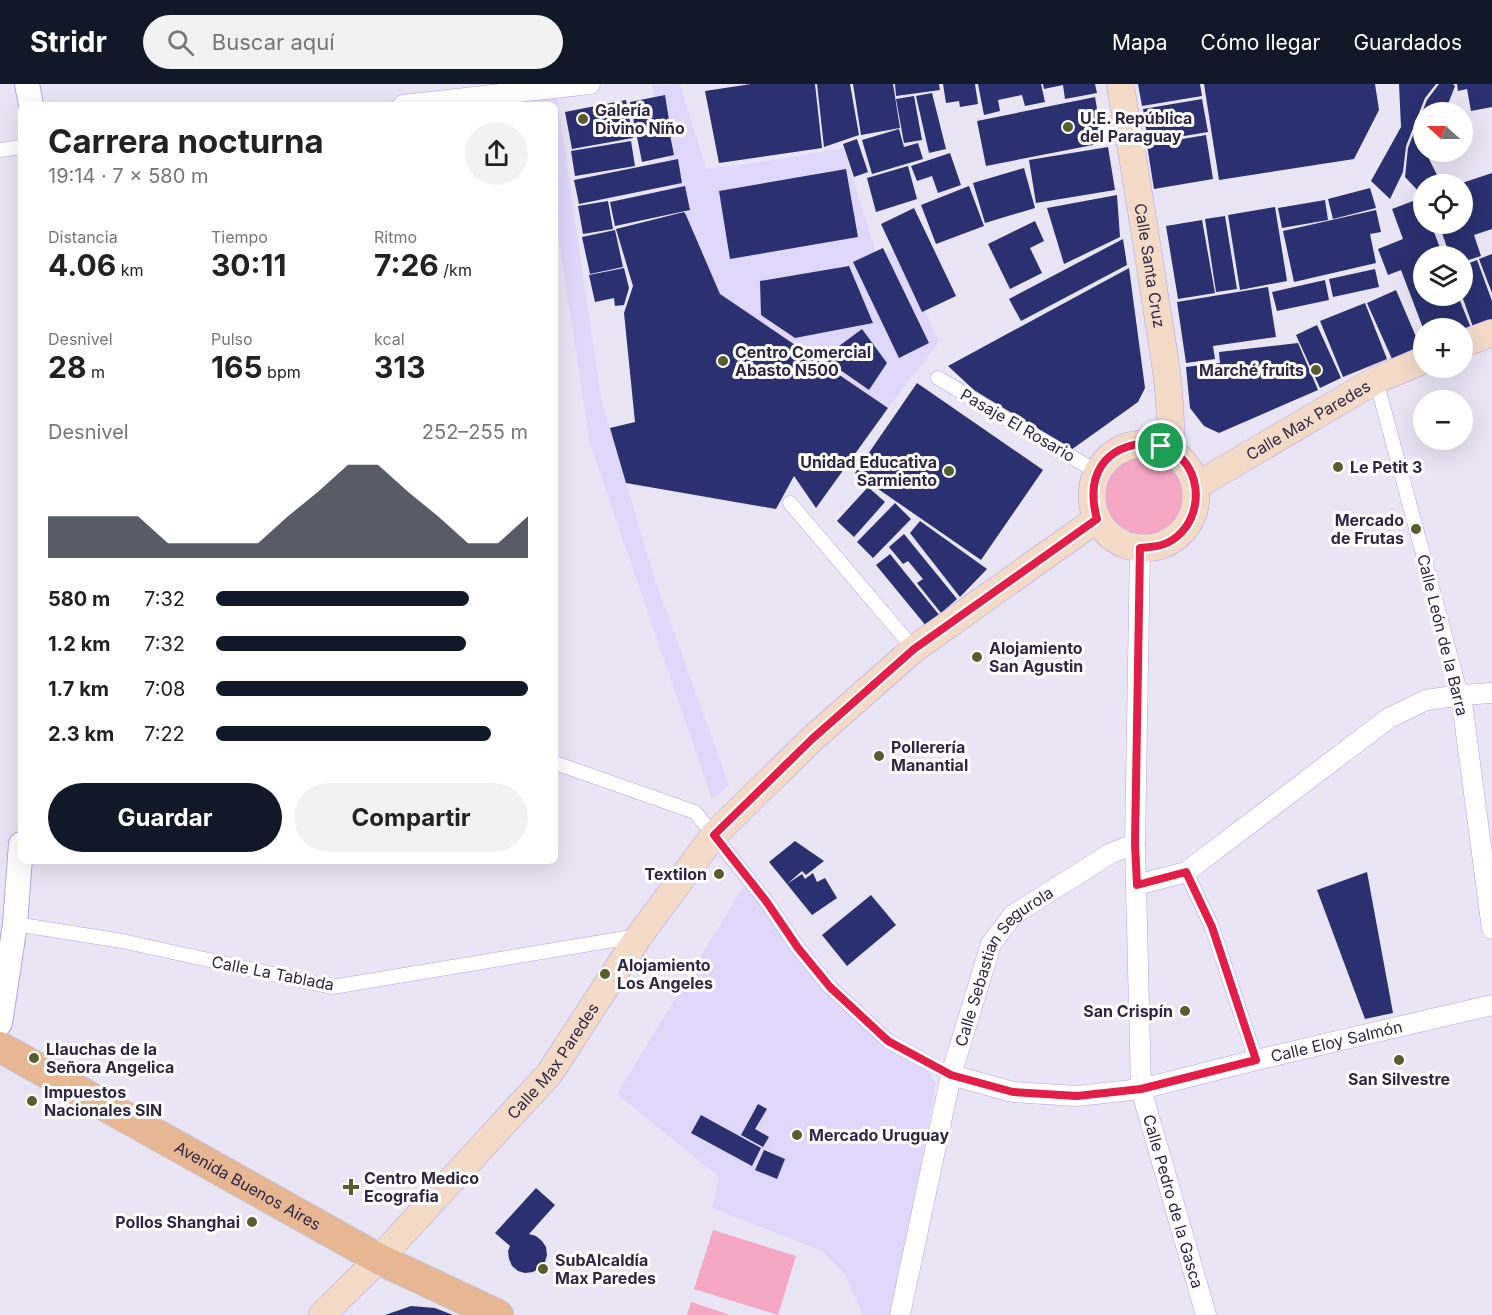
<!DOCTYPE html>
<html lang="es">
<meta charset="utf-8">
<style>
:root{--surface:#fff;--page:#f2f2f2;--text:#222;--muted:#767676;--accent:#111827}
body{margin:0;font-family:Inter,sans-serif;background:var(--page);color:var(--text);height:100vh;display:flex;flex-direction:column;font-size:22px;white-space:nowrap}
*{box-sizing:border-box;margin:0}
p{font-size:20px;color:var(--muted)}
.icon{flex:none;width:33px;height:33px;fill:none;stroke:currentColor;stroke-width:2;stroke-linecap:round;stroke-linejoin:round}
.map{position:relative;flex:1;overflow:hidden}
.details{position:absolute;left:18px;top:18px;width:540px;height:762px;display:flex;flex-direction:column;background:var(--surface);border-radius:9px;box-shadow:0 6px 24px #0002}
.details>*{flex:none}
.needle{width:39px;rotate:291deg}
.buttons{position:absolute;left:1413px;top:18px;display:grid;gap:12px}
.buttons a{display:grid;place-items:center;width:60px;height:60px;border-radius:50%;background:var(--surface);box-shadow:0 6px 24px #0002;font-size:30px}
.pin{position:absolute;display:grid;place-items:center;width:51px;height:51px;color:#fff;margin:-26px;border:3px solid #fff;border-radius:50%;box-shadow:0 2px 6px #0007}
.round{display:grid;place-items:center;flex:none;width:63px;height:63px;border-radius:32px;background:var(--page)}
.headline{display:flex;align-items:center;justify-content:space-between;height:102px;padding:0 30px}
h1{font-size:33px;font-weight:700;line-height:45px}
.stats{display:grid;grid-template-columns:repeat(3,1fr);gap:9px;height:102px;padding:6px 30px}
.stats div{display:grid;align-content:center}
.stats b{font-size:30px;font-weight:700}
.stats small{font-size:16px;font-weight:400}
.stats p{font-size:16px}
.chart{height:168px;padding:12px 30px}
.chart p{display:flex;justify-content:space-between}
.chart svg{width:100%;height:108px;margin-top:6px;fill:var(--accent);opacity:.7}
.cta{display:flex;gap:12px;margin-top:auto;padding:12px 30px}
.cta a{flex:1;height:69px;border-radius:36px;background:var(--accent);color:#fff;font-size:24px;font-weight:700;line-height:69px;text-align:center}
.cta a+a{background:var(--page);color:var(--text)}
ul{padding:0 30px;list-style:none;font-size:20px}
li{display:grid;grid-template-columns:96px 72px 1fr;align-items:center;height:45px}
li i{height:15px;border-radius:8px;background:var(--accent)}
header{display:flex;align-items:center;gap:36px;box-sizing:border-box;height:84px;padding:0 30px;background:var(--accent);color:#fff}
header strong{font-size:28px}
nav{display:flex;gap:33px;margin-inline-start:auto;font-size:21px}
.search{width:420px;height:54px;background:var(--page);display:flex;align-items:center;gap:15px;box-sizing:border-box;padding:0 21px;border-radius:33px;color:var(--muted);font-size:22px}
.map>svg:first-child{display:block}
.built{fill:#e0d8fb}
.green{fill:#f5a7c4}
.building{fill:#2b3170}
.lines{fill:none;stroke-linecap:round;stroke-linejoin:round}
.pedestrian-casing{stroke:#b5a2ed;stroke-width:15}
.minor-casing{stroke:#b5a2ed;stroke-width:21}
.tertiary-casing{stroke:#b5a2ed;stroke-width:26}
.secondary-casing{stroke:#b5a2ed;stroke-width:28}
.primary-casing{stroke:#c5c3cb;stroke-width:32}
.pedestrian{stroke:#fff;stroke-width:14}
.minor{stroke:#fff;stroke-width:20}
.tertiary{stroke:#fff;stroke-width:24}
.secondary{stroke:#f3dbc8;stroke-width:27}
.primary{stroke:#e7b692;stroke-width:30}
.route-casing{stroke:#fff;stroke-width:12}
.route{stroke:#e11d48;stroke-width:8}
.poi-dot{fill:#575d2b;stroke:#fff;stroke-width:2}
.labels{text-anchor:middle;stroke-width:6;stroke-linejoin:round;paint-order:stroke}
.poi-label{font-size:16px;font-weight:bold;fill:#2f2745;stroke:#fff;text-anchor:start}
.street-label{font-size:16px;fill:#2f2745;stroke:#fff}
</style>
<header>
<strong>Stridr</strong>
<div class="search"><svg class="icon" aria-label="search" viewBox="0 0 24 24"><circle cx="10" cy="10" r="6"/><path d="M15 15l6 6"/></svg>Buscar aquí</div>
<nav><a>Mapa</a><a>Cómo llegar</a><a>Guardados</a></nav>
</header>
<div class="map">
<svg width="1492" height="1231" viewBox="0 0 1492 1231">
<rect width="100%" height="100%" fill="#e9e5f5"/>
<path class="built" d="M680,0L706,85L767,77L843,64L877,171L897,165L939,258L888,324L720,210L675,104L652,1Z
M539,12L557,13L601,314L655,496L729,701L712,715L590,360L555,131V21H540Z
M751,790L837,908L923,977L936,1000L892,1231H863L844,1189L822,1167L712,1124L719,1093L617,1010Z"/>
<path class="green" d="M1105 411a39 39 0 1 1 78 0a39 39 0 1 1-78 0Z
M713,1146L796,1172L778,1231L694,1205Z
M691,1218L730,1231H687Z"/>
<path class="building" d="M751,0H815L822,64L719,79L705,7Z
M817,0H850L859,51L824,63Z
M853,0H893L900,44L861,51Z
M895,0H939L940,6L896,12Z
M943,0H975L978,20L960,23L959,17L946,19Z
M978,0H1041L1045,18L1025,22L1022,11L998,16L1000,27L984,31Z
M1043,0H1095L1097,9L1065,15L1063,1L1044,5Z
M1138,0H1200L1202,12L1142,22Z
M1204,0H1375L1379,26L1354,75L1219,96Z
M1399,0H1436L1425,14L1406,62L1403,88L1390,115L1371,97L1401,43Z
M1439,0H1453L1455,2L1445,28H1424V68H1430L1428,73L1438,93L1430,100H1424V107L1421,110L1405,93L1408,64L1427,16Z
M1457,0H1492V23L1471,27L1467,5L1458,7Z
M932,9L946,65L929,69L916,12Z
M665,11L670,42L636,49L630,18Z
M914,12L922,56L904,59L896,15Z
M1095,13L1103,59L986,82L977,37Z
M1202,15L1208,48L1148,58L1143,25Z
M626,16L633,54L572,65L565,28Z
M899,45L904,63L918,59L923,75L872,90L862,56Z
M669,46L674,71L642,78L637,53Z
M1206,51L1213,95L1154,105L1147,61Z
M857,55L868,88L854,93L843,60Z
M631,57L635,82L575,92L571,67Z
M1108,63L1115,106L1036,119L1029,76Z
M950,69L961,101L938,109L932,92L917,97L911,82Z
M678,75L682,99L579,120L574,96Z
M908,82L917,115L876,128L867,94Z
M1024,84L1035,124L985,139L973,99Z
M846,85L858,153L730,175L719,107Z
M1492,89V145L1474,151L1481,172L1462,178V172H1450L1439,140H1462V99Z
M685,102L690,126L615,142L610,118Z
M969,102L984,142L936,160L921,121Z
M1370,104L1376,124L1333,135L1328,115Z
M1117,111L1120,153L1064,180L1047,124Z
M1421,114L1424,121V140H1431L1443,172H1424V212H1458L1471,244L1462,247V244H1423L1401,186L1388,191L1378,165L1403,155L1392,125Z
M1325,116L1328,136L1282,144L1278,124Z
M608,117L613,145L583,150L578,122Z
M1275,123L1287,197L1240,206L1228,131Z
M914,124L956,212L922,228L881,140Z
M1376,126L1381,148L1370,150L1376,179L1294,198L1283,147Z
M684,128L686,131L720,210L888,324L816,424L794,392L776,425L626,399L610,344L635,338L624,229L633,202L616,145Z
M1225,132L1237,205L1216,208L1205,135Z
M1202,136L1215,209L1178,215L1166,142Z
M1035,137L1044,157L1030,164L1042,189L1010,205L988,160Z
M615,146L623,183L590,190L582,153Z
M1123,155L1127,181L1021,237L1009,215Z
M883,164L929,259L899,274L853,178Z
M1492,170V209L1479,175Z
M1477,176L1492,217V236L1473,243L1462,212V182Z
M849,182L873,239L795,254L761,231L760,197Z
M624,184L629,204L624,221L615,222L614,214L595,218L589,191Z
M1129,184L1145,304L1138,318L1071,366L974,306L948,282Z
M1375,185L1379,203L1333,213L1329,195Z
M1325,196L1329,216L1277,227L1272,208Z
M1268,203L1276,253L1213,262L1215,275L1186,279L1177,218Z
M1396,206L1420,262L1392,275L1367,219Z
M1365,219L1387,275L1343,293L1320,237Z
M1317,241L1341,294L1320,304L1296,251Z
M862,245L887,279L869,306L823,274Z
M1298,259L1318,306L1219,349L1204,342L1190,324L1186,283L1220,279L1219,268Z
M917,299L1043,386L981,476L855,389Z
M868,403L885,418L854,453L837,437Z
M895,419L911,435L873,474L857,458Z
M920,437L987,485L960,513L910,449Z
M904,450L957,515L941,529L917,499L923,495L908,477L903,480L889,463Z
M890,470L940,532L927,543L876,481Z
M795,757L824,777L806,791L802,787L787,800L769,778Z
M1367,788L1393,929L1365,935L1317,806Z
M813,789L817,798L825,794L837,814L812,831L787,800L802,790L805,795Z
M871,811L896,841L847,882L822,851Z
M758,1020L767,1025L755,1045L769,1053L763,1063L741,1051Z
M701,1031L761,1064L752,1082L691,1049Z
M764,1066L785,1075L777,1095L755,1086Z
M536,1104L555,1121L529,1150L536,1152L542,1157L546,1163L547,1171L545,1178L540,1184L533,1188L525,1189L518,1187L512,1182L509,1175L508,1167L510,1162L495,1149Z
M411,1222L435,1224L453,1231H385Z"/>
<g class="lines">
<g class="pedestrian-casing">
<path id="pedestrian" d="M0,66L21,63
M938,294L1097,388
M1376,296L1461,611
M790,419L914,565
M555,679L695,728L766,817L798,864L830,903L888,957L951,991
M1186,788L1212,843L1256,976
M15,840L122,857L332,903L638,852"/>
</g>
<g class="minor-casing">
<g id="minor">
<path d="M403,21L590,0"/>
<path id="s1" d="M1140,464L1135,760L1141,1005L1206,1231"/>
<path d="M1461,611L1492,845"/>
<path d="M1137,801L1186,788L1389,634L1426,616L1461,611L1492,609"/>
<path id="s2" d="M951,991L1013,1008L1077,1012L1141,1005L1256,976L1492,921"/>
<path id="s3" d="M900,1231L951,991L991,860L1013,831L1111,769L1135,760"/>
</g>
</g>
<g class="tertiary-casing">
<path id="tertiary" d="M27,0L31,21
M0,939L15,840L21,760"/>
</g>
<g class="secondary-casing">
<g id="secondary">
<path id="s4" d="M1120,0C1133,74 1145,147 1156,221C1164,269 1173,317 1170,366"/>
<path d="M1462,260L1492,249"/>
<circle cx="1144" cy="412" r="52"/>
<path id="s5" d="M1196,402L1376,296L1424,276"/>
<path id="s6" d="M322,1231L379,1175L549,990L639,852L714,751L812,655L914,565L1097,435"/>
</g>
</g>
<g class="primary-casing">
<g id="primary">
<path id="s7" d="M0,963L379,1175L498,1231"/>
</g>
</g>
<use href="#pedestrian" class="pedestrian"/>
<use href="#minor" class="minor"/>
<use href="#tertiary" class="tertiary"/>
<use href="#secondary" class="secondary"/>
<use href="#primary" class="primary"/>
</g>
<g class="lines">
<g class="route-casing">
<path id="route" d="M1150,359C1162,362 1174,366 1183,376C1205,401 1198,444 1167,459C1159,463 1149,463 1140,464L1135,760L1137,801L1186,788L1212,843L1256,976L1141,1005L1077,1012L1013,1008L951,991L888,957L830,903L798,864L766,817L714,751L812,655L914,565L1097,435C1085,391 1104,361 1150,359Z"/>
</g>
<use href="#route" class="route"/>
</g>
<g class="poi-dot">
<circle cx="583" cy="35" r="6"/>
<circle cx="1068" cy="43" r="6"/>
<circle cx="723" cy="277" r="6"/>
<circle cx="1316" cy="286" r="6"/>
<circle cx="1338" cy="383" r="6"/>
<circle cx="949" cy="387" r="6"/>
<circle cx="1416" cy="445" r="6"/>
<circle cx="977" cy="573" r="6"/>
<circle cx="879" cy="672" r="6"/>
<circle cx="719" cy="790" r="6"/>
<circle cx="605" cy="890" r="6"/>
<circle cx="1185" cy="927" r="6"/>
<circle cx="34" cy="974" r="6"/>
<circle cx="1399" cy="976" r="6"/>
<circle cx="32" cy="1017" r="6"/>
<circle cx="797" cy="1051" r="6"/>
<path d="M348 1094h6v6h6v6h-6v6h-6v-6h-6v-6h6z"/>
<circle cx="252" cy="1138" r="6"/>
<circle cx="543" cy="1185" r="6"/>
</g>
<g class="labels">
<g class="poi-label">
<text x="595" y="32">Galería<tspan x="595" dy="18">Divino Niño</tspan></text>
<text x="1080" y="40">U.E. República<tspan x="1080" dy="18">del Paraguay</tspan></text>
<text x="735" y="274">Centro Comercial<tspan x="735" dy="18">Abasto N500</tspan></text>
<text x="1304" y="292" text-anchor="end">Marché fruits</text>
<text x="937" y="384" text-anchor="end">Unidad Educativa<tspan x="937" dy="18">Sarmiento</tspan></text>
<text x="1350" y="389">Le Petit 3</text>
<text x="1404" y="442" text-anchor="end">Mercado<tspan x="1404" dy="18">de Frutas</tspan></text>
<text x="989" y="570">Alojamiento<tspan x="989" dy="18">San Agustin</tspan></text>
<text x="891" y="669">Pollerería<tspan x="891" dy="18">Manantial</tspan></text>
<text x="707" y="796" text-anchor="end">Textilon</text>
<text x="617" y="887">Alojamiento<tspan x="617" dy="18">Los Angeles</tspan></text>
<text x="1173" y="933" text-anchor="end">San Crispín</text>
<text x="46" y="971">Llauchas de la<tspan x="46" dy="18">Señora Angelica</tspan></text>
<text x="1399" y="1001" text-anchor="middle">San Silvestre</text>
<text x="44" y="1014">Impuestos<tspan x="44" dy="18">Nacionales SIN</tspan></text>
<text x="809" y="1057">Mercado Uruguay</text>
<text x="364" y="1100">Centro Medico<tspan x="364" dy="18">Ecografia</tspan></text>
<text x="240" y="1144" text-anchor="end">Pollos Shanghai</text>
<text x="555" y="1182">SubAlcaldía<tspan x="555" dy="18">Max Paredes</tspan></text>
</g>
<g class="street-label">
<text dy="6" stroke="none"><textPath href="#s4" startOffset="184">Calle Santa Cruz</textPath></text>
<text dy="6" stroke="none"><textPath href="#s5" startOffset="130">Calle Max Paredes</textPath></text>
<text transform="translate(1018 341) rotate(30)" y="6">Pasaje El Rosario</text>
<text transform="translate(1443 551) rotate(76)" y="6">Calle León de la Barra</text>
<text dy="6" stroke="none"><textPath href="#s3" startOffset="370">Calle Sebastian Segurola</textPath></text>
<text transform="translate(273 889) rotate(11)" y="6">Calle La Tablada</text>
<text dy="6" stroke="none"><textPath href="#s2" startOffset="394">Calle Eloy Salmón</textPath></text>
<text dy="6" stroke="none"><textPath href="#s6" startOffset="344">Calle Max Paredes</textPath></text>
<text dy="6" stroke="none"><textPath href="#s7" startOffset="284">Avenida Buenos Aires</textPath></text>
<text dy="6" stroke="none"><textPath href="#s1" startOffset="658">Calle Pedro de la Gasca</textPath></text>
</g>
</g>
</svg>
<div class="buttons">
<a><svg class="needle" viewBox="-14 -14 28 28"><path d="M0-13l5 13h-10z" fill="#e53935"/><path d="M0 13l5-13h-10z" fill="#767676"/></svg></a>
<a><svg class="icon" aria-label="locate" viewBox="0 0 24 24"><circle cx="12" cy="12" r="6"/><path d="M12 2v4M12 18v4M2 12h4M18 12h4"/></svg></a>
<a><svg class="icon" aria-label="layers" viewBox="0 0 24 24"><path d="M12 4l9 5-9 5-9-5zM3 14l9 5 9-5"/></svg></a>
<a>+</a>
<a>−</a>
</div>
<div class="pin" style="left:1161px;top:362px;background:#1e9e55"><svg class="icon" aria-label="arrive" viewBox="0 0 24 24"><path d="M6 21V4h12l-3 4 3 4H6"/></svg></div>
<section class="details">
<div class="headline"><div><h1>Carrera nocturna</h1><p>19:14 · 7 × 580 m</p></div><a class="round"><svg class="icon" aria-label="share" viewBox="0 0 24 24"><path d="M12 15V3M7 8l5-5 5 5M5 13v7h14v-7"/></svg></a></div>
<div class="stats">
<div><p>Distancia</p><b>4.06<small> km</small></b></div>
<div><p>Tiempo</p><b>30:11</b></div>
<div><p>Ritmo</p><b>7:26<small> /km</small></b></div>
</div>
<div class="stats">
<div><p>Desnivel</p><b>28<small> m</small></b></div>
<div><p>Pulso</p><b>165<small> bpm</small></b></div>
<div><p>kcal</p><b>313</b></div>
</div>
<div class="chart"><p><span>Desnivel</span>252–255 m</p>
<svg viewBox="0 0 160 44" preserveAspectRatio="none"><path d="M0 44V27L10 27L20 27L30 27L40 38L50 38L60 38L70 38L80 27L90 17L100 6L110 6L120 17L130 27L140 38L150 38L160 27V44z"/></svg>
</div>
<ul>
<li><b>580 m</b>7:32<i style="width:81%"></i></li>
<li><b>1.2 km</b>7:32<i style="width:80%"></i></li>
<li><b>1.7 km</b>7:08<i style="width:100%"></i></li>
<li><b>2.3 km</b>7:22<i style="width:88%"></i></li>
</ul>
<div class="cta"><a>Guardar</a><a>Compartir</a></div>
</section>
</div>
